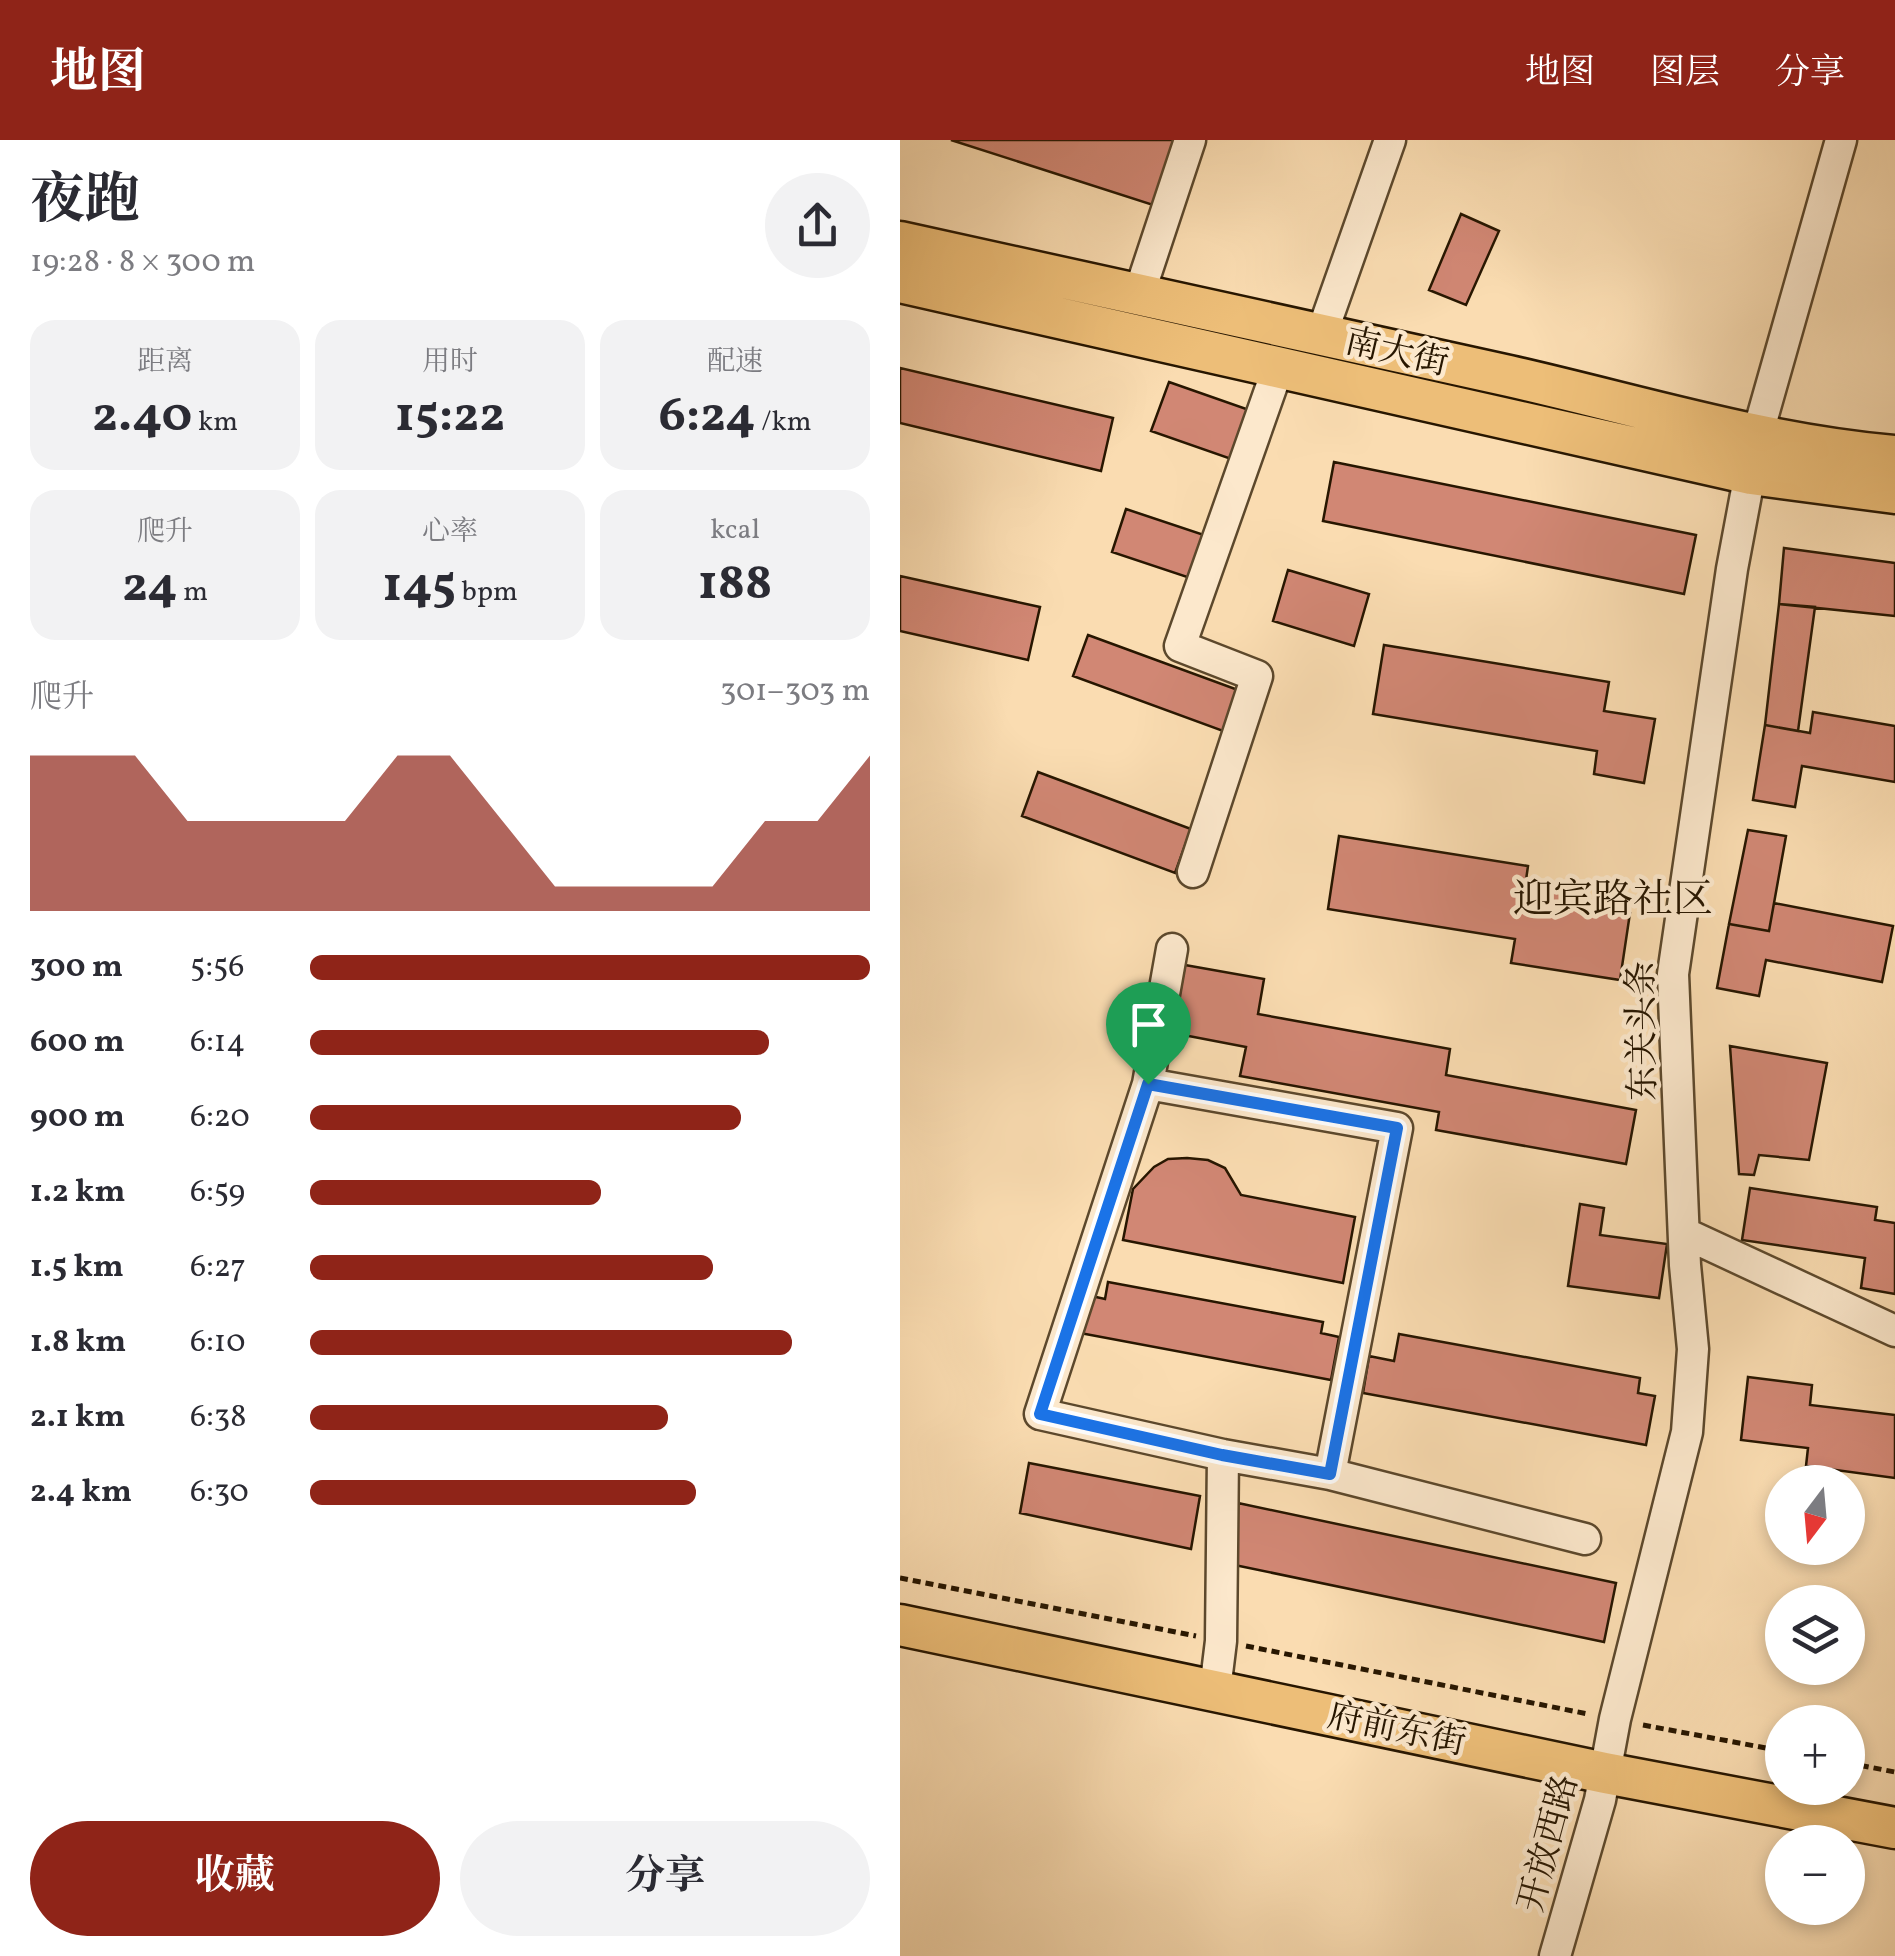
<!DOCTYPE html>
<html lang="zh">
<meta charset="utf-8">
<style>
:root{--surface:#fff;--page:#f2f2f3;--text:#2b2b33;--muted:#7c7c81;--accent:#8f2418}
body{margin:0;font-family:Vollkorn,"Noto Serif SC",serif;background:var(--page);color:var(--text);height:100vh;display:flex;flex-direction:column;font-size:38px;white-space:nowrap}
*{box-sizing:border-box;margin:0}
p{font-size:32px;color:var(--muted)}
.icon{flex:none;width:55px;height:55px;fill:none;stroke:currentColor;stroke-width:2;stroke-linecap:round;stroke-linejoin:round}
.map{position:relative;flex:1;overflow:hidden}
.side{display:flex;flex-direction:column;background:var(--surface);width:900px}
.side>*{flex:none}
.needle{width:65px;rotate:196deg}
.buttons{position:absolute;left:865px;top:1325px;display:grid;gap:20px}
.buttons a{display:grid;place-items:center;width:100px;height:100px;border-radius:50%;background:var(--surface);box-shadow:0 5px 15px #0003;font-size:50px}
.pin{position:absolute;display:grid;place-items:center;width:85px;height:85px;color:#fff;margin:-102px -42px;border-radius:50% 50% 50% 0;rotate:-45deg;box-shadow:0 0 10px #0007}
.pin .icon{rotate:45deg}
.round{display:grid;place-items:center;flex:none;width:105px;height:105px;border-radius:52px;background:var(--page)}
.headline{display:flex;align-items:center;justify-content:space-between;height:170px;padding:0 30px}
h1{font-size:55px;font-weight:700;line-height:75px}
.stats{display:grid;grid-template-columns:repeat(3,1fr);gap:15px;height:170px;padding:10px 30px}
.stats div{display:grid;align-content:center;border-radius:25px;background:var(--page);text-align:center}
.stats b{font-size:50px;font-weight:700}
.stats small{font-size:28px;font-weight:400}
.stats p{font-size:28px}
.chart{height:280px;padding:20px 30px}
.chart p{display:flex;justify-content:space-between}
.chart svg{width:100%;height:180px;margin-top:10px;fill:var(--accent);opacity:.7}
.primary-button{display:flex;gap:20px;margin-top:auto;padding:20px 30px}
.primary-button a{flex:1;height:115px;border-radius:60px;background:var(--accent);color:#fff;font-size:40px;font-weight:700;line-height:115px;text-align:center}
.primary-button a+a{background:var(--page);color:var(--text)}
ul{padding:0 30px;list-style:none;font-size:32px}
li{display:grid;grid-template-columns:160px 120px 1fr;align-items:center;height:75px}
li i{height:25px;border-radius:12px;background:var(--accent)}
header{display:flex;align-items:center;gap:60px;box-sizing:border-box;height:140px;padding:0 50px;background:var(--accent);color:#fff}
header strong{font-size:48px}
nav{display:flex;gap:55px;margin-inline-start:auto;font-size:35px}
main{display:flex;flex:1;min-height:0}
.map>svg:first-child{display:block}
.building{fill:#d18774;stroke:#271600;stroke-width:2.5}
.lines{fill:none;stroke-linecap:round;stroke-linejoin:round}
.minor-casing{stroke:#5c482c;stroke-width:35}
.major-casing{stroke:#271600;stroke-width:45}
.path{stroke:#271600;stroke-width:5;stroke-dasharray:8 5;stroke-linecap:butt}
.minor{stroke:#fce8cc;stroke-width:30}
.major{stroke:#edbe78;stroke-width:40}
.route-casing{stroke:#fff;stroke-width:20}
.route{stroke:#1a73e8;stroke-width:12}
.labels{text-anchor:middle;stroke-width:9;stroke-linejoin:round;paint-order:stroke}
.street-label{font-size:35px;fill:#271600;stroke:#fce8cc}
.quarter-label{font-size:40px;fill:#271600;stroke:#fce8cc}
</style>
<header>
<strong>地图</strong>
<nav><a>地图</a><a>图层</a><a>分享</a></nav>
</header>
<main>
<section class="side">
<div class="headline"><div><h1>夜跑</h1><p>19:28 · 8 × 300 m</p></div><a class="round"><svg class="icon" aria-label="share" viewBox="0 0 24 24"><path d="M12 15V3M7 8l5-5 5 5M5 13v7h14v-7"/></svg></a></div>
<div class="stats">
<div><p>距离</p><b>2.40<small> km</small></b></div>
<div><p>用时</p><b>15:22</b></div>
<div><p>配速</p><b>6:24<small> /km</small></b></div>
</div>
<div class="stats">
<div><p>爬升</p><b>24<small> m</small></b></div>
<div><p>心率</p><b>145<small> bpm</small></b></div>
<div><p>kcal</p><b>188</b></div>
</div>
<div class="chart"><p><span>爬升</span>301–303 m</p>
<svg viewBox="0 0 160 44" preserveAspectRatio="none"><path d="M0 44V6L10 6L20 6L30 22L40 22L50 22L60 22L70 6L80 6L90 22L100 38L110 38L120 38L130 38L140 22L150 22L160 6V44z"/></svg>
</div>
<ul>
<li><b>300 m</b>5:56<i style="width:100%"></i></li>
<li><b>600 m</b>6:14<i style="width:82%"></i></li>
<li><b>900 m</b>6:20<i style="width:77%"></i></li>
<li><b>1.2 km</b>6:59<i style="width:52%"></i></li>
<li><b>1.5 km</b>6:27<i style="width:72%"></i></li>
<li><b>1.8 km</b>6:10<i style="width:86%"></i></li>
<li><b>2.1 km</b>6:38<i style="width:64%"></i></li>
<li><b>2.4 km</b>6:30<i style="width:69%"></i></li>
</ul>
<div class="primary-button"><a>收藏</a><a>分享</a></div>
</section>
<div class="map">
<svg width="995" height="1816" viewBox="0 0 995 1816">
<rect width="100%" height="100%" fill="#fadcb1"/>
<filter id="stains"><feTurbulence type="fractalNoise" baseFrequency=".002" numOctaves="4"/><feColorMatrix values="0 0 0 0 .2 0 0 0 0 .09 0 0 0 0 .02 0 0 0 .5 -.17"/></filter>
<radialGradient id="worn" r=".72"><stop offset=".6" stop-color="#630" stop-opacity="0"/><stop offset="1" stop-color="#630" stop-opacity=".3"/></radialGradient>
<path class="building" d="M51,0H273L274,1L253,65Z
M561,74L599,91L566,165L529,150Z
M0,228L213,278L201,331L0,283Z
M269,242L352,271L334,320L251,291Z
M434,322L796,395L784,454L423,381Z
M226,369L304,395L290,438L212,412Z
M884,408L995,423V476L879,464Z
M388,430L469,454L454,506L373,481Z
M0,436L140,467L128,520L0,491Z
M879,464L915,467L898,591L865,585Z
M188,495L338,550L323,591L173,536Z
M484,505L709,542L704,571L755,579L744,643L694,634L697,611L473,574Z
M913,572L995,586V642L902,626L895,667L853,660L865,585L910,593Z
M138,632L291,689L275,733L122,676Z
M848,690L886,696L869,791L829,784Z
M439,696L628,726L626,740L669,746L667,762L730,773L720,840L611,823L615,799L428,769Z
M874,763L993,786L982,842L866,820L859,856L817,848L829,784L869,791Z
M285,825L364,839L358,874L550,909L546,935L736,970L726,1024L536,990L539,972L340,936L346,907L273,893Z
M830,906L927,923L909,1020L859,1015L854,1035L839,1034Z
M287,1018L308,1020L325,1028L341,1055L455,1077L443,1143L223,1100L233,1049L254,1027L268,1019Z
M850,1048L977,1067L975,1080L995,1083V1154L961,1148L965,1118L842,1100Z
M680,1064L704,1068L700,1095L767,1104L759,1158L668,1146Z
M208,1142L423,1182L421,1193L439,1197L431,1240L180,1193L187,1155L205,1159Z
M499,1194L740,1238L738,1253L755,1256L746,1305L463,1253L469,1216L494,1221Z
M848,1237L912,1245L910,1265L995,1275V1338L906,1326L908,1308L841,1300Z
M129,1323L300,1356L291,1409L120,1373Z
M338,1363L716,1443L704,1502L325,1423Z"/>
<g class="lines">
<g class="minor-casing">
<path id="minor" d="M239,154L290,0
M422,193L490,0
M293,732L357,536L280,506L378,228
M272,809L248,944L140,1274L323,1315L430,1334L685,1399
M248,944L497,988L430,1334
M784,1093L995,1191
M315,1550L321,1501L323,1315
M655,1816L700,1660L715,1579L787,1292L793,1209L785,1125L773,834L832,429L857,296L941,0"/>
</g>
<g class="major-casing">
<path id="major" d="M0,102C203,146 406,190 609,236C737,265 864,305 995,316
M0,142L851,334L995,353
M0,1485L705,1633L995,1688"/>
</g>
<path class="path" d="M0,1438L296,1496
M346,1506L688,1574
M743,1585L882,1611
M948,1623L995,1632"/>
<use href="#minor" class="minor"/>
<use href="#major" class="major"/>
</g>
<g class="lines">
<g class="route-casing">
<path id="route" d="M248,944L497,988L430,1334L322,1315L140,1274Z"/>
</g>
<use href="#route" class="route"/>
</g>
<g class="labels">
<g class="street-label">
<text transform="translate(497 211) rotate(13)" y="12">南大街</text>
<text transform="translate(741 891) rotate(-91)" y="12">东关头条</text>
<text transform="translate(497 1588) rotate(12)" y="12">府前东街</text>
<text transform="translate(647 1703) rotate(-75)" y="12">开放西路</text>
</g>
<g class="quarter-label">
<text x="713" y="772">迎宾路社区</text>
</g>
</g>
<rect width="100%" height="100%" filter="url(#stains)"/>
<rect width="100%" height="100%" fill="url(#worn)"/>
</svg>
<div class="buttons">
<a><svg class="needle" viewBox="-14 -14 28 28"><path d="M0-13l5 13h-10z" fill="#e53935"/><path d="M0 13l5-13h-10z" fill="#7c7c81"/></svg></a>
<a><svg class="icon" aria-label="layers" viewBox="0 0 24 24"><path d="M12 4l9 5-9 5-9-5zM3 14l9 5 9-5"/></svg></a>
<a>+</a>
<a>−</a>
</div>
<div class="pin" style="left:248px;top:944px;background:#1e9e55"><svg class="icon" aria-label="arrive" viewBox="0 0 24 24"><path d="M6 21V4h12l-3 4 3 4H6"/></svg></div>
</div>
</main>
